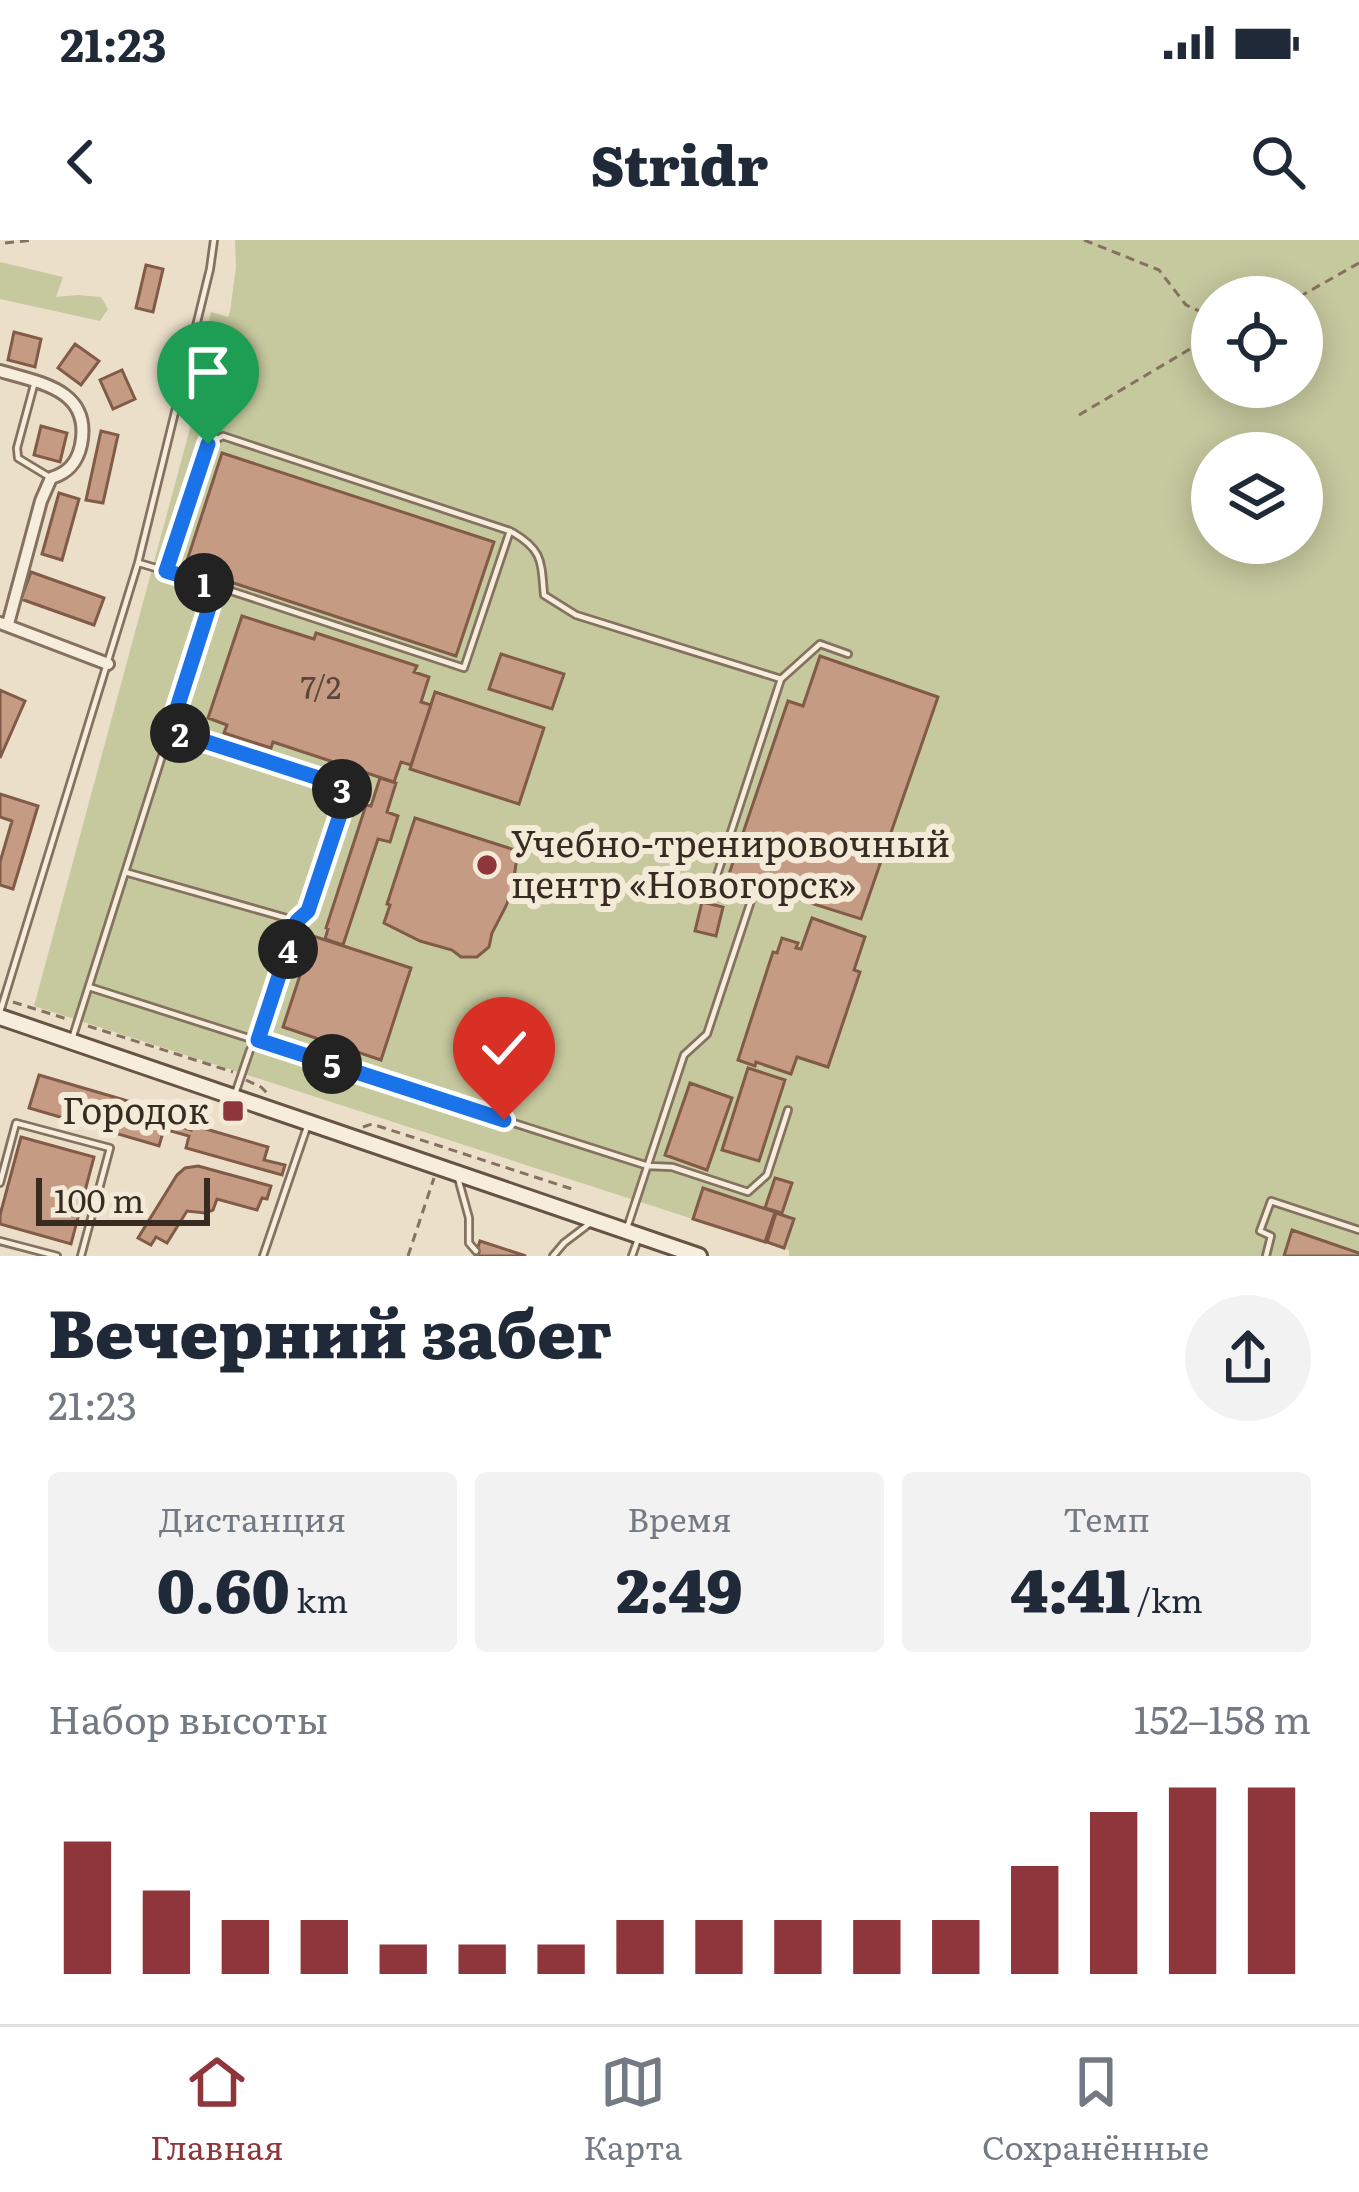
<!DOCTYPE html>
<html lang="ru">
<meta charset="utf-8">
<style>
:root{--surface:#fff;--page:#f2f2f3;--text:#1f2937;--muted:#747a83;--line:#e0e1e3;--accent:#8f363c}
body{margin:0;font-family:Literata,serif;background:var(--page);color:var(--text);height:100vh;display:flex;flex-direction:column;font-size:45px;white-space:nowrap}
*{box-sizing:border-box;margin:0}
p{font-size:39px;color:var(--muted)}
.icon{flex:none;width:66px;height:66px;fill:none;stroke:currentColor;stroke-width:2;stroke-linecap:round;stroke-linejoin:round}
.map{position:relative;height:1016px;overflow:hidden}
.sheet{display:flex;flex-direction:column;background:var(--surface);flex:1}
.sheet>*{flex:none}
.tools{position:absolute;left:1191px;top:36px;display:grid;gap:24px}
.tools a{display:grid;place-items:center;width:132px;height:132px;border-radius:50%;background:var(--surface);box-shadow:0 6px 30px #0003;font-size:60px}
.scale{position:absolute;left:36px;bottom:30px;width:174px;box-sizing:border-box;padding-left:12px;border:6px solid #372b22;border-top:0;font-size:33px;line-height:42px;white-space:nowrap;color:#372b22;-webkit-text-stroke:9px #f3ead8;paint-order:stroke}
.pin{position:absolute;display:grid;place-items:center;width:102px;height:102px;color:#fff;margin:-123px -51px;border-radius:50% 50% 50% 0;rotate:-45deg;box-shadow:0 0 12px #0007}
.pin .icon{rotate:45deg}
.km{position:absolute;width:60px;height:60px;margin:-30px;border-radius:50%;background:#222;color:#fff;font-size:33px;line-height:60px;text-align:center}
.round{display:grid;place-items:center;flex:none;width:126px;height:126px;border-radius:63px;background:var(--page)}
.headline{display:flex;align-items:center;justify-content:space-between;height:204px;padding:0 48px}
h1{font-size:66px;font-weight:800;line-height:90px}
.stats{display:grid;grid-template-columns:repeat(3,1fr);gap:18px;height:204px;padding:12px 48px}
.stats div{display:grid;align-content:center;border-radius:12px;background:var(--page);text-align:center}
.stats b{font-size:60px;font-weight:800}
.stats small{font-size:33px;font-weight:400}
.stats p{font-size:33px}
.chart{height:336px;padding:24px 48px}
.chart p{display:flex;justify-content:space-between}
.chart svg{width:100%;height:216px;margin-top:12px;stroke:var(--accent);stroke-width:6}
.status{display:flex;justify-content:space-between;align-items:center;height:84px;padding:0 60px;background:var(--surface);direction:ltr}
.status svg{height:33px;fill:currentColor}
header{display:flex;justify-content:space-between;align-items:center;height:156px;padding:0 48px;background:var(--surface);font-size:54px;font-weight:800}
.menu{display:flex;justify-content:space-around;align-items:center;height:168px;border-top:3px solid var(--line);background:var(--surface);font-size:33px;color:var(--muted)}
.menu a{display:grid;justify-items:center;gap:6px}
.menu .on{color:var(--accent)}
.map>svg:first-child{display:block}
.green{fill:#c6c89e;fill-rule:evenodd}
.building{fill:#c59b83;stroke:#825b48;stroke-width:3}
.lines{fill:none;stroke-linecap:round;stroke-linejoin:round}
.lane-casing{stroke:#857160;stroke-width:10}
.street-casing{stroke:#857160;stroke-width:16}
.secondary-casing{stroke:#675343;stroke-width:20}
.path{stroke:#857160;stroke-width:3;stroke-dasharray:9 6;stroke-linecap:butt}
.lane{stroke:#f6eddc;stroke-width:4.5}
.street{stroke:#f6eddc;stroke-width:10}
.secondary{stroke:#f6eddc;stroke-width:14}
.route-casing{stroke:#fff;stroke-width:24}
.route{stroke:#1a73e8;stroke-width:15}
.poi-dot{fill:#8f363c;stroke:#f3ead8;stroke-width:4.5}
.labels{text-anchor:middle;stroke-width:12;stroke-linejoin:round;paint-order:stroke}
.number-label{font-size:30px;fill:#5a473a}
.poi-label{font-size:36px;fill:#372b22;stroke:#f3ead8;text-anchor:start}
</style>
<div class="status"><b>21:23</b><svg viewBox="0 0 49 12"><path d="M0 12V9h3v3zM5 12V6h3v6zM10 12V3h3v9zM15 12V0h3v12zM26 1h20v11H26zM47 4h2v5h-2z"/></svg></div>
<header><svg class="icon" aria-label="back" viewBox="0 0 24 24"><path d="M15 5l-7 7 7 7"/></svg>Stridr<svg class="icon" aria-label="search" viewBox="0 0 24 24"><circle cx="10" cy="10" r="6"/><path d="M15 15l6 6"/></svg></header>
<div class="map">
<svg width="1359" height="1016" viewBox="0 0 1359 1016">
<rect width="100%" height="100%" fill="#ebdfca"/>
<path class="green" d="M235,0H1359V1016H789V1010L34,766L215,96L206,93L211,72L228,77L230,72L236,27ZM1212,57H1302V147H1212ZM1212,213H1302V303H1212Z
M0,22L63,37L56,57L78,55L101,57L108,69L100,81L0,59Z"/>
<path class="building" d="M146,25L163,29L153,72L136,68Z
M14,92L41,99L35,127L8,120Z
M75,104L99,121L81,145L58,128Z
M122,130L135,159L113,169L100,140Z
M41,186L67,193L60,222L34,215Z
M101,191L118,195L103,263L86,260Z
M222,213L494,302L456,416L185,327Z
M59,253L79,259L62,320L42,314Z
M31,332L104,358L94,385L21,359Z
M242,376L314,399L316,393L417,426L414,432L429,437L421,462L431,465L411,525L401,522L394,542L273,502L271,508L224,493L227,485L208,478Z
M501,414L564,434L552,469L489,449Z
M820,416L938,457L861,679L728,637L788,461L803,466Z
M0,450L25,461L0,518Z
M435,452L544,488L519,564L410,529Z
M380,538L396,543L387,572L398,576L390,602L378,599L343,705L325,699L328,689L326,688L366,565L371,566Z
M0,554L38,566L13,649L0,645V622L12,581L0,577Z
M415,578L518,611L512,650L506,666L492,693L489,707L477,717H461L452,710L420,701L384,683L390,665L387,664Z
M702,662L723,667L716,696L695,691Z
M812,678L865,697L854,730L860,732L828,827L797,817L791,834L756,822L755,826L738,820L773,712L777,713L782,698L798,703L796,708L801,709Z
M313,696L411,728L381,820L283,787Z
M748,828L785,840L759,921L722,910Z
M39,835L169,873L166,882L191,890L192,885L268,907L264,920L285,925L282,935L186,908L189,896L164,889L159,906L29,868Z
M690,843L732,858L707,930L665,915Z
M21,897L94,917L71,1004L0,984V975Z
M198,926L271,946L267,959L262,958L257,970L217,959L213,970L205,973L187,971L167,1003L156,997L151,1005L138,998L177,935L185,928Z
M775,938L792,943L782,973L765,968Z
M703,948L775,972L765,1002L693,979Z
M776,973L794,979L784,1008L767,1002Z
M1292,990L1359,1013V1016H1284Z
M480,1001L526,1016H475Z"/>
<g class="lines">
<g class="lane-casing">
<path id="lane" d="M34,145L17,208L18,218L51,238
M512,292C543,310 541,321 544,355L576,375L781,439
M166,331L207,204L223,196L510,291L464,428L216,346
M170,490L340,545L345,557L308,671L297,681L258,801L250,810L236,851
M125,632L297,681
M89,747L648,926L672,927L748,952L767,935L788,870
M0,772L138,323L210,29L214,0
M73,796L216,346L139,323
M458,938L469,978V1003L476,1011
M0,943L16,883L110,908L81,1016
M627,988L684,815L707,794L752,658L724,649L717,635L781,439L820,404L848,414
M0,1001L57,1016
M263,1016L307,887
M553,1016L564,1003L589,984
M632,1016L638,999
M1266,1016L1271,996L1260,991L1271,961L1359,990"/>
</g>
<g class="street-casing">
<path id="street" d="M0,131C41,143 92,150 81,205C77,223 68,233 51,238L41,261L8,384
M0,383L108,424"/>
</g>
<g class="secondary-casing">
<path id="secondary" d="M0,777L699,1016"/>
</g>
<path class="path" d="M1084,0L1159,30L1186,65L1212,77
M5,3L34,0
M1299,57L1359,23
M1079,175L1190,109L1212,101
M13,762L67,779
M88,786L233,832
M246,840L261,847L267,853
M363,887L372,884L575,950
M408,1016L434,938"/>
<use href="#lane" class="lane"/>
<use href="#street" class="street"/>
<use href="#secondary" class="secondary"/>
</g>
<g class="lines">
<g class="route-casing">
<path id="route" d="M208,204L166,331L216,346L170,490L340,545L346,557L308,671L297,681L258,800L504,880"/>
</g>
<use href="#route" class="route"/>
</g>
<g class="poi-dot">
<circle cx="487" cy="625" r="12"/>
<rect x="221" y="859" width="24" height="24" rx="6"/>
</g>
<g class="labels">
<g class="number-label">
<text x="321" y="459">7/2</text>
</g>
<g class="poi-label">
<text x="511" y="617">Учебно-тренировочный<tspan x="511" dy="41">центр «Новогорск»</tspan></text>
<text x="209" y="884" text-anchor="end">Городок</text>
</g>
</g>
</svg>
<div class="tools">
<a><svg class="icon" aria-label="locate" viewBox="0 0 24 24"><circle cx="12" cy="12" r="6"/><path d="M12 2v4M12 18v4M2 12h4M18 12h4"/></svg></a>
<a><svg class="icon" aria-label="layers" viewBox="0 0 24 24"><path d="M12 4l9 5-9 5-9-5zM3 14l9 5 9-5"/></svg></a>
</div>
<div class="scale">100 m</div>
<div class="pin" style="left:208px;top:204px;background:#1e9e55"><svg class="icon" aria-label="arrive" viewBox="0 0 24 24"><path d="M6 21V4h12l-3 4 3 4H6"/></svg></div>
<div class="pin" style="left:504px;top:880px;background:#d93025"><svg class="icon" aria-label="check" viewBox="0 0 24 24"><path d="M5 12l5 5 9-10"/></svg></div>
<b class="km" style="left:204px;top:343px">1</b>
<b class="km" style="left:180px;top:493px">2</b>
<b class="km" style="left:342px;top:549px">3</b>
<b class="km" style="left:288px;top:709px">4</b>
<b class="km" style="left:332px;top:824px">5</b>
</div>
<section class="sheet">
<div class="headline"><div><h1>Вечерний забег</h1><p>21:23</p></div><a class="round"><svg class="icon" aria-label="share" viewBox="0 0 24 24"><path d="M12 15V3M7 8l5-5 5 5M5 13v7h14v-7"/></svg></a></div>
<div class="stats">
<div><p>Дистанция</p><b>0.60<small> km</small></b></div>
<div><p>Время</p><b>2:49</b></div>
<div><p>Темп</p><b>4:41<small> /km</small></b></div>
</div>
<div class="chart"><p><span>Набор высоты</span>152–158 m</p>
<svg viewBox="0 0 160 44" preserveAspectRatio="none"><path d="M5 44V17M15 44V27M25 44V33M35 44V33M45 44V38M55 44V38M65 44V38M75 44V33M85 44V33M95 44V33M105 44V33M115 44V33M125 44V22M135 44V11M145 44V6M155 44V6"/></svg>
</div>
</section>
<nav class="menu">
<a class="on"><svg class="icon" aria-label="home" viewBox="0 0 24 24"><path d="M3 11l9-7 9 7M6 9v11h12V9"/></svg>Главная</a>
<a><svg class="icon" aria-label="map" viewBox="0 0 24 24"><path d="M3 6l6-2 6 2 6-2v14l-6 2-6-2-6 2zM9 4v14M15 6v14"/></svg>Карта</a>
<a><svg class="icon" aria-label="saved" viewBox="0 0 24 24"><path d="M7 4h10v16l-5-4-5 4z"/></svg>Сохранённые</a>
</nav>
